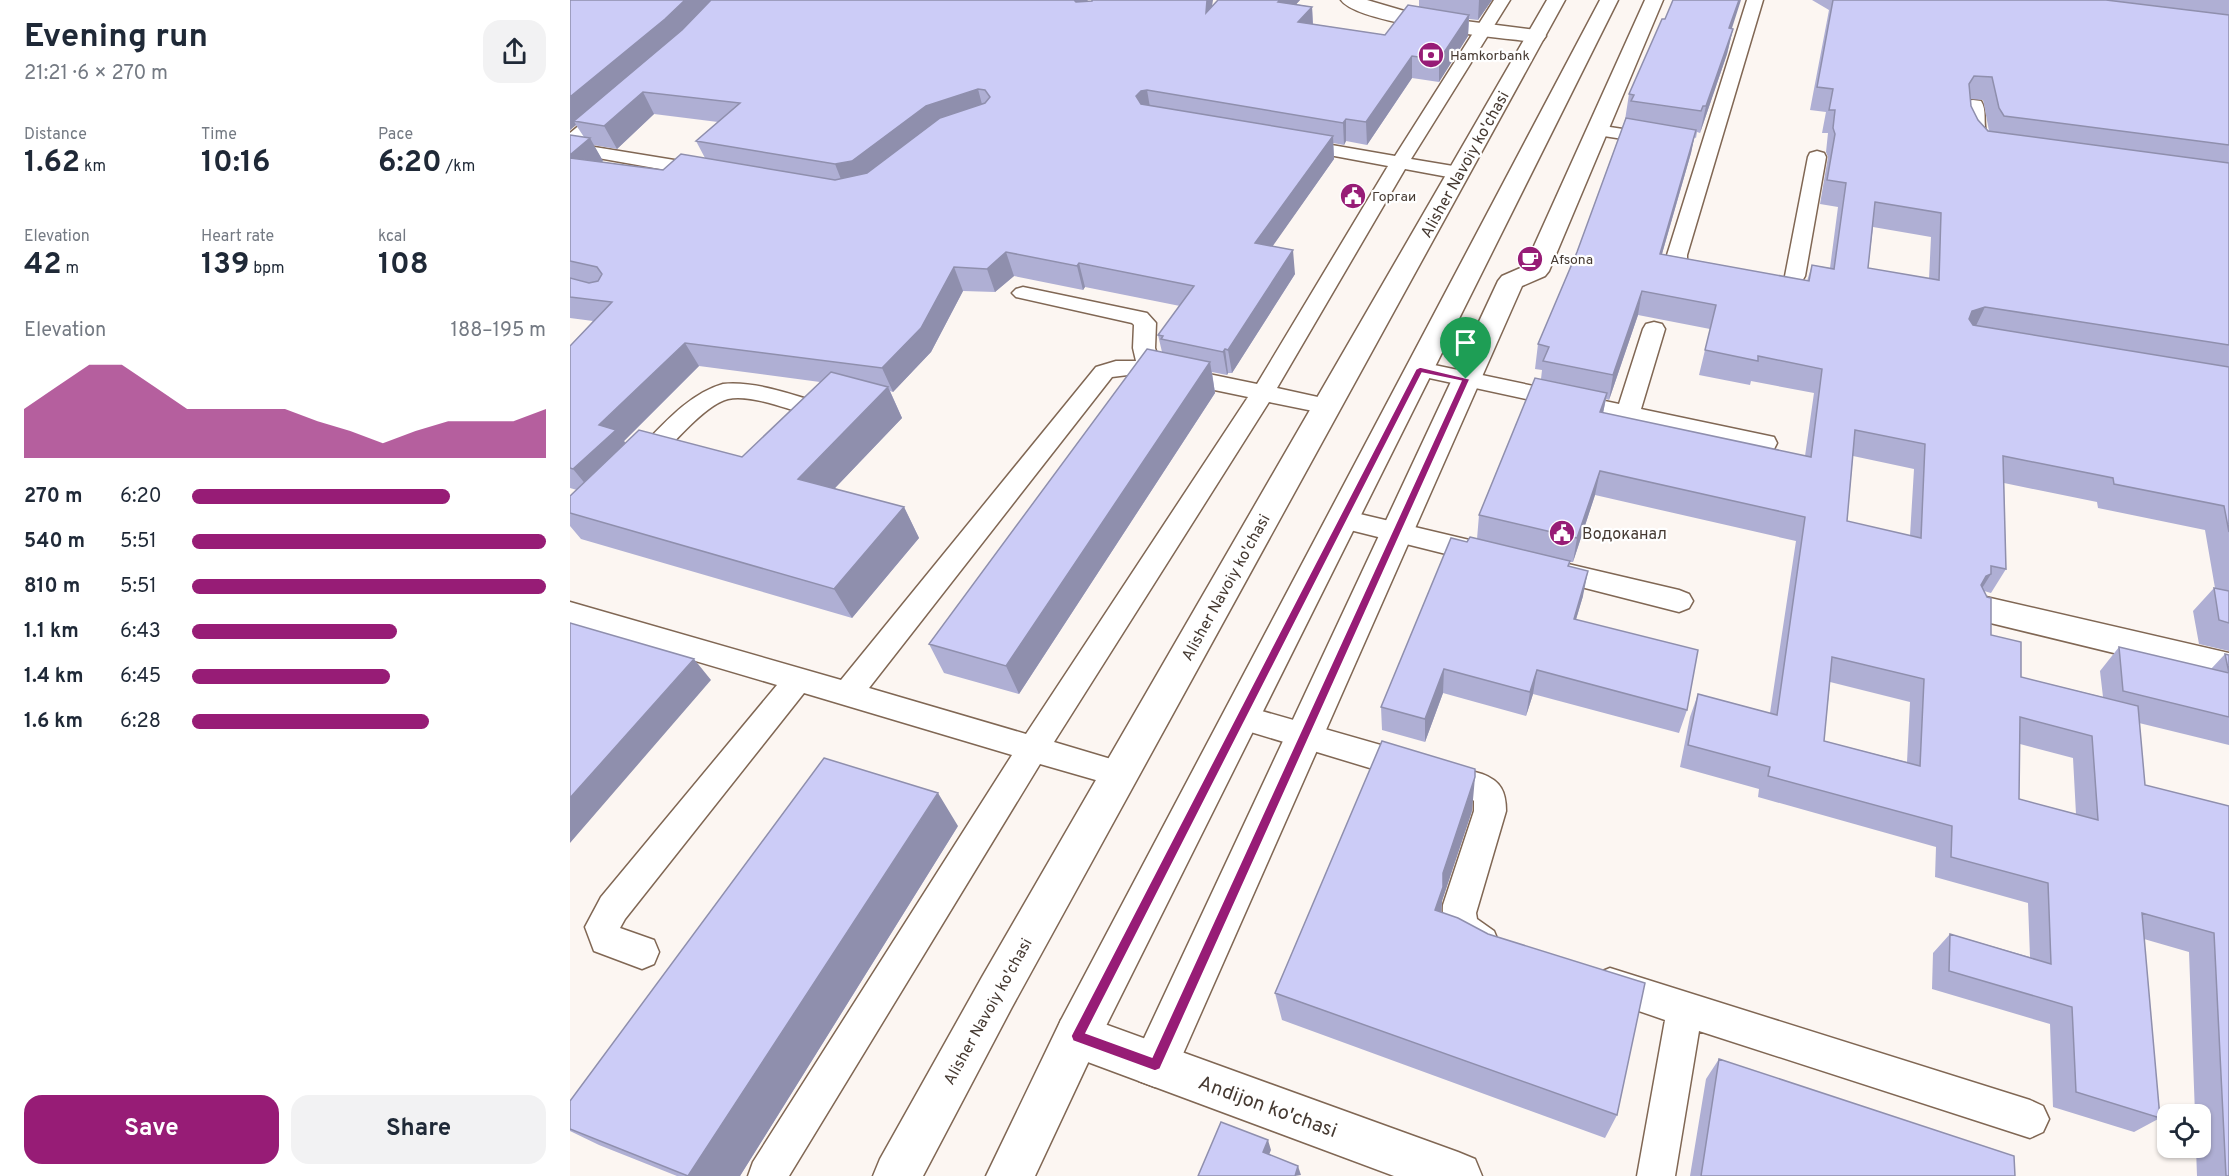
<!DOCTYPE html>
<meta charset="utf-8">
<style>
:root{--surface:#fff;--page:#f2f2f3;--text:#1f2937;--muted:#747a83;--accent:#971c76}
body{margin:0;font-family:Overpass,sans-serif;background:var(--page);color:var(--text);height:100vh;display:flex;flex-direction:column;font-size:22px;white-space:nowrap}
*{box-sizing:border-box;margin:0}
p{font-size:20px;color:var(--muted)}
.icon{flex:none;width:33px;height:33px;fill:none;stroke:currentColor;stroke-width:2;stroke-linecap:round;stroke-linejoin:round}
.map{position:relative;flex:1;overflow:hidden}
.side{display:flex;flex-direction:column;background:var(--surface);width:570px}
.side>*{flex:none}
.fabs{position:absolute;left:1587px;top:1104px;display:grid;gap:12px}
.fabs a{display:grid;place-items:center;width:54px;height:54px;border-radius:12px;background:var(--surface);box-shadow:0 2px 4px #0004;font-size:30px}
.pin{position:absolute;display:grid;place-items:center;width:51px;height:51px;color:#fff;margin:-62px -26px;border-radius:50% 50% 50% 0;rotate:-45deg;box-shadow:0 0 6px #0007}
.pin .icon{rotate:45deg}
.round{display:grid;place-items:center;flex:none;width:63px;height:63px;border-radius:18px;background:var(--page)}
.head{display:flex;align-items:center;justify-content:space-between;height:102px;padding:0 24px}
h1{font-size:33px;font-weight:700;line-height:45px}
.metrics{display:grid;grid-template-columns:repeat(3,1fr);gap:9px;height:102px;padding:6px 24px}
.metrics div{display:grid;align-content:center}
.metrics b{font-size:30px;font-weight:700}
.metrics small{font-size:16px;font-weight:400}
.metrics p{font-size:16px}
.chart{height:168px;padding:12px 24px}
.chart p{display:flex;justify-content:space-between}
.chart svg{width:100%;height:108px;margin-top:6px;fill:var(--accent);opacity:.7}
.button{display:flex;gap:12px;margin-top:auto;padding:12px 24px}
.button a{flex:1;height:69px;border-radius:18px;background:var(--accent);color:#fff;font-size:24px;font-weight:700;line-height:69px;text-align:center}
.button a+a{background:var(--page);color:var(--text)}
ul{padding:0 24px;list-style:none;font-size:20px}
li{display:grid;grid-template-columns:96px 72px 1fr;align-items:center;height:45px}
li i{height:15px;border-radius:8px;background:var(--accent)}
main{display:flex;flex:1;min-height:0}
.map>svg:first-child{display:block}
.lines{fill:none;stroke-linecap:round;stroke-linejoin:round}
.service-casing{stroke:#806754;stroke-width:3}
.minor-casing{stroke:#806754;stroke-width:3}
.tertiary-casing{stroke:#806754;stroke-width:3}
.primary-casing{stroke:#806754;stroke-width:3}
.service{fill:#fff;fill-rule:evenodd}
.minor{fill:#fff;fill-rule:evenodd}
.tertiary{fill:#fff;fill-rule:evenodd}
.primary{fill:#fff;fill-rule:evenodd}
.wall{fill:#afafd4;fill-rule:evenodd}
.shaded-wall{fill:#8f8fad}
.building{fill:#ccccf7;stroke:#8f8fad;stroke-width:1.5;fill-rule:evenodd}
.route{fill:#971c76;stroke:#fff;stroke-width:1.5;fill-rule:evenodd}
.labels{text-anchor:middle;stroke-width:4.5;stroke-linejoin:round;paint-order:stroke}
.far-poi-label{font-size:14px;fill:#463a32;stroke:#fff;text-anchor:start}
.street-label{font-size:16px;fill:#463a32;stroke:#fff}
.poi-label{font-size:16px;fill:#463a32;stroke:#fff;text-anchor:start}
.near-street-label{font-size:20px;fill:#463a32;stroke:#fff}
</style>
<main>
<section class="side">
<div class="head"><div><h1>Evening run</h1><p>21:21 · 6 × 270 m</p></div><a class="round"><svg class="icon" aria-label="share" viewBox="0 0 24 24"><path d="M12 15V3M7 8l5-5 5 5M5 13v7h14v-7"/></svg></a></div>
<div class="metrics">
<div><p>Distance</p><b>1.62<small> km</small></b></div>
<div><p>Time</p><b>10:16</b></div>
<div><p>Pace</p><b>6:20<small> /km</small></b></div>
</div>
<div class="metrics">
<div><p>Elevation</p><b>42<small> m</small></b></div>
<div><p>Heart rate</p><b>139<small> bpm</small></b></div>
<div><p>kcal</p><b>108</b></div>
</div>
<div class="chart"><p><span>Elevation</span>188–195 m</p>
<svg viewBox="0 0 160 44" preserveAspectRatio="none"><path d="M0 44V24L10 15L20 6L30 6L40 15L50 24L60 24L70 24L80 24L90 29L100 33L110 38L120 33L130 29L140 29L150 29L160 24V44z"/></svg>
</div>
<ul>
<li><b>270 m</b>6:20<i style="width:73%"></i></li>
<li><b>540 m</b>5:51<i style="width:100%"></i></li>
<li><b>810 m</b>5:51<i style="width:100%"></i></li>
<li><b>1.1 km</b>6:43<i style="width:58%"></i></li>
<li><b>1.4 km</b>6:45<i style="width:56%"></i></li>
<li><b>1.6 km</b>6:28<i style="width:67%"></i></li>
</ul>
<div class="button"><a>Save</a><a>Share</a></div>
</section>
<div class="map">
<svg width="1659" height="1176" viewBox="0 0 1659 1176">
<rect width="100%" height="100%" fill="#fcf6f2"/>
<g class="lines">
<g class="service-casing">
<path id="service" d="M924,0H940L841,159L889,167L896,169L898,173L896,177L889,179L835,169L707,388L766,401L770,406L766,411L758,414L699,402L484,742L561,765L565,774L561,783L550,787L470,764L219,1176H178L183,1162L442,755L234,693L55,919L50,928L84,940L89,952L84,964L72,969L24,951L15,927L31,897L207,685L0,624V602L271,680L526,367L546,361H566L563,348L564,325L562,323L446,297L442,293L446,289L453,287L577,313L586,323L585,348L590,364L687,384L818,166L727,149L721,148L718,144L721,140L727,139L825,156ZM558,375L582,377L678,397L456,734L299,688L542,377Z
M1177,0H1193L1117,255V261L1122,266L1141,271L1144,275L1141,279C1126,283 1106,276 1097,263V255Z
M1027,125L1085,134L1091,135L1094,139L1091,143L1085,144L1021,134L1018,130L1021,126Z
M0,143L135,165L142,167L144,171L142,175L135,177L0,153Z
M1247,151L1254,153L1256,157L1235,276L1228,288L1207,293L1185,290L1182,286L1185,282L1213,279L1215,276L1238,157L1240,153Z
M1084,322L1092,324L1095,329L1071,409L1204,437L1207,443L1204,449L1195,451L850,376L842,374L839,369L842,364L850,362L1049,404L1073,329L1076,324Z
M153,384C184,381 217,393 247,402L251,407L247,412L239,415C217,409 180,394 158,399C135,404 96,451 79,469L70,472L61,469L58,463L61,457C88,431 115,395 153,384Z
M773,510L912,543L921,546L925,553L921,560L912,563L764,526L760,519L764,512Z
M981,560L1109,590L1119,594L1123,601L1119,608L1109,612L972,577L968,570L972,563Z
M671,705L912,774C931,781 936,792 936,811L906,913L907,919L924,931L929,943L924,955L912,959C886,949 871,934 873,905L904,811V801L902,799L661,726L656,717L661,708Z
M1040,968L1460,1100L1473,1106L1479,1119L1473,1132L1460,1138L1129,1031L1105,1176H1067L1095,1020L1028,997L1023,985L1028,973Z"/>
</g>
<g class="minor-casing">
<path id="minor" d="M771,0H797L848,15L966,30L973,32L976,36L973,40L966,42C932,38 788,25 771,0Z
M1075,0H1093L979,271L975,276L952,286L601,1081L585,1087L569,1081L563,1065L569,1049L928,281L932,276L955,266Z
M1403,100L1411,101C1417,110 1413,122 1416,132C1419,140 1426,141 1430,147L1427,152C1395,160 1393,128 1392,106L1395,101Z
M1416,597L1659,653V681L1404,619L1399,610L1404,601Z"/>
</g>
<g class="tertiary-casing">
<path id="tertiary" d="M47,98L54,100L58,104L54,108L8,149L0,151V133L40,100Z
M507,1014L888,1152L905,1159L912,1176H824L507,1058L491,1052L485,1036L491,1020Z"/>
</g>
<g class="primary-casing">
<path id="primary" d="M977,0H995L442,1007L353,1176H303L310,1159L412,977Z
M1030,0H1048L523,1052L465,1176H416L491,1020Z"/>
</g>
<use href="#service" class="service"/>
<use href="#minor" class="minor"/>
<use href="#tertiary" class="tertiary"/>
<use href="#primary" class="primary"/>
</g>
<path class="wall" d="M0,0L517,1L642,6L648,0H730L726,4L742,7L743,24L815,35L849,7V0H922L908,20L899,19L898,36L869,82L842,78L797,145L776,141L774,145L763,143L764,159L702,246L725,274L662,373H658L657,375L642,372L645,393L449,694L374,673L359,644L592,352L588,335L610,306L515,287L513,290L444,276L425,292L393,291L361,352L323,392L320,391L332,418L264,489L334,507L349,538L282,618L11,539L0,526V496L7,490L0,488V346L23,321L0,318V135L14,137L6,125L0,130ZM84,114L148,122L126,141L135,158L93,170L31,162L33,161L23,145L47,149ZM129,366L250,382L172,457L55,443L54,441Z
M1242,0H1659V651L1629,644L1623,611L1644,588H1645L1635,530L1528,508L1527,502L1434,483L1436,569L1421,593L1414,591L1421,635L1451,677L1533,697L1530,671L1549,647L1641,669L1655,654L1659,655V745L1569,723L1575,785L1659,806V1176H1627L1626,1148H1630V1114H1625L1619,952L1574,939L1590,1118L1564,1132L1483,1107L1480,1024L1362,989L1363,953L1380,934L1460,957L1458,903L1365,877L1366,847L1188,797L1189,789L1110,767L1120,717L1128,694L1200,713L1226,541L1025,495L1003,562H1000L999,567L1013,596L1006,619L1117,710L1109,733L963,694L956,716L873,693L855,742L812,730L811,707L897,542L907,539L909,515L971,379L972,370L965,369L968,344L1007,252L1055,120L1059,94L1163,29L1157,54L1130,133L1127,132L1126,138L1124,137L1121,153L1092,254L1237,281L1242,265L1260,268L1268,207L1250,204L1258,157L1256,152L1258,133H1252L1256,112L1240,110L1259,10ZM1400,99L1413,100L1419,131L1408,120L1401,106ZM1303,227L1361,237L1359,279L1298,268ZM1068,315L1140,329L1129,375L1180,385L1181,381L1244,393L1235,456L1033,413L1036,399L1039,400ZM1283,456L1344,469L1340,536L1277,521ZM1260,682L1340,702L1337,762L1254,741ZM1450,744L1503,758L1506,814L1449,799Z
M902,811L872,901L871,912L918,934L1047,1115L1035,1138L712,1020L705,993Z
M388,826L170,1176H107L29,1145L0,1131V1101Z
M1149,1059L1445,1176H1120L1136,1079Z"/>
<path class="shaded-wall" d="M115,0H146L105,40L4,121L6,125L0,130V97Z
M501,0H518L505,18Z
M637,0H643L638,35L636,13Z
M710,0H730L710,23L708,2Z
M909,0H922L908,20Z
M1169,0H1171L1154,53L1159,28Z
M742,7L743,28L728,22Z
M899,15L898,36L869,82V60Z
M1163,29L1157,54L1130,133L1136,106Z
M842,56V78L797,145L796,122Z
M408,89L414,112L291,184L274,187L265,164L356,106Z
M577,90L581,113L575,114L566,96L571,91Z
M73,92L84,114L47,149L34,126Z
M776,119V141L774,145L773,123Z
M1126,130L1121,153L1085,278L1090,254Z
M763,136L764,159L688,267L685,243Z
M20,138L33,161L11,181L0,163V155Z
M723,250L725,274L662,373L658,350Z
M436,252L444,276L425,292L417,269Z
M509,263L515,287L513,290L507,266Z
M384,267L393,291L361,352L323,392L312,368Z
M1072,291L1068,315L1039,400L1043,375Z
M1415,307L1403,332L1391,335L1402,311Z
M115,343L129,366L54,441L63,453L22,492L3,469L29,425Z
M655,349L658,373L657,375L653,352Z
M640,362L645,393L449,694L436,666Z
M318,387L332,418L245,509L228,479Z
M1037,393L1032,418L1030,412Z
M1030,471L1025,495L1003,562L1007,538Z
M334,507L349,538L282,618L264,589Z
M1018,571L1013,596L999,643L1004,619Z
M1421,574L1406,598L1402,600L1416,576Z
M124,659L141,680L0,843V798Z
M874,669L873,693L855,742V719Z
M967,670L963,694L956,716L960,692Z
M905,777L902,811L872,901L871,918L865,910L873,873Z
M368,793L388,826L170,1176H118Z
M698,1140L701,1150L696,1162L693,1152Z
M728,1166L731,1175L725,1176Z"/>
<path class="building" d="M0,0H115L95,19L0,97Z
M141,0H504L506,2L522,1V0H637L636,13L648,0H710L708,2L742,7L728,22L815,35L838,5L899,15L869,60L842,56L796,122L776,119L773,123L577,90L571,91L566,96L571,104L763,136L685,243L723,250L658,350L655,349L653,352L591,339L593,336L588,335L624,286L509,263L507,266L436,252L417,269L384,267L351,328L312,368L115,343L29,425L46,430L3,469L0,468V346L42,302L0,297V278L19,283L28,281L32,274L27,267L0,261V158L93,170L111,154L265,180L297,173L370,118L415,103L420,97L415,90L408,89L356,106L282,161L265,164L126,141L170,103L73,92L34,126L4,121L112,30Z
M1103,0H1169L1159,28L1163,29L1136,106H1133L1131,111L1061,101L1064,95L1059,94L1092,19H1095Z
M1263,0H1536L1659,15V145L1434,116L1429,108L1422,77L1404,76L1399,84L1401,106L1408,120L1418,131L1659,163V345L1415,307L1402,311L1399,319L1403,325L1659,367V532L1654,506L1544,484L1543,478L1433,456L1436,569L1421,566V574L1416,576L1411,585L1417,597L1421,598V635L1451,642V677L1568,706L1575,785L1659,806V1176H1656L1644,933L1572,913L1590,1118L1506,1092L1502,1007L1379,971L1380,934L1481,964L1478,883L1381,857L1382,826L1198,776L1200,767L1118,745L1128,694L1207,715L1235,517L1030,471L1007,538L909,515L965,378L1037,393L1030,412L1241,457L1252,369L1188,356V361L1135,350L1146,305L1072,291L1043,375L973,361L979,347L968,344L1007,252L1056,118L1126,130L1090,254L1239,281L1242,265L1264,269L1276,183L1257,180L1265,134L1263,128L1265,110H1259L1263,89L1247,87ZM1305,202L1371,213L1369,280L1298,268ZM1285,430L1355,444L1351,538L1277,521ZM1262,657L1354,679L1350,766L1254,741ZM1450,717L1522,736L1528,820L1449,799Z
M0,135L20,138L0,155Z
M577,349L640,362L436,666L359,644Z
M261,372L318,387L228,479L334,507L264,589L0,513V496L69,430L172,457Z
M900,537L1000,561L998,566L1018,571L1004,619L1128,650L1117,710L967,670L960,692L874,669L855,719L811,707L881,538L897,542Z
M1644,588L1659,591V623L1649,620Z
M0,623L124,659L0,798Z
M1549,647L1659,673L1655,654L1659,655V717L1553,691Z
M812,741L905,769V777L873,873V887L865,910L888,918L918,934L1075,983L1047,1115L705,993Z
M254,758L368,793L118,1176L0,1129V1101Z
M1149,1059L1444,1156L1445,1176H1131Z
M651,1122L698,1140L693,1152L728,1166L725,1176H628Z"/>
<path class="route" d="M850,367L900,379L590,1069L585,1071L503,1041L501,1036L503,1032L846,369ZM852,373L891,381L582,1057L516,1033Z"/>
<defs>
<g id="bank-disc" transform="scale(1.35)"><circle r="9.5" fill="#971c76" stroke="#fff"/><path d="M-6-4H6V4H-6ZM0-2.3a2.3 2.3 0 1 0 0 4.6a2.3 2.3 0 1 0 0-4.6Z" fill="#fff"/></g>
<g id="civic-disc" transform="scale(1.35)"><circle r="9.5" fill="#971c76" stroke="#fff"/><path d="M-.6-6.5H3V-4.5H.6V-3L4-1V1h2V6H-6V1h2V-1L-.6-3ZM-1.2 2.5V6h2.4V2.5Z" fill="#fff"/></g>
<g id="cafe-disc" transform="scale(1.35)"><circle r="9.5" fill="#971c76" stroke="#fff"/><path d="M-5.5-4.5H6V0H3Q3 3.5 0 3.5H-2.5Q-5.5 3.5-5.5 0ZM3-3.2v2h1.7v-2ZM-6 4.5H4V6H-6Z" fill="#fff"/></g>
</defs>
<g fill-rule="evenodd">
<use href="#bank-disc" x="861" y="55"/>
<use href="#civic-disc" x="783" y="196"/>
<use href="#cafe-disc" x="960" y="259"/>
<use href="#civic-disc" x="992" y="533"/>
</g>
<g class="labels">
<g class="far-poi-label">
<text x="880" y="60">Hamkorbank</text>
<text x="802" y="201">Горгаи</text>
<text x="980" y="264">Afsona</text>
</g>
<g class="street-label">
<text transform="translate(894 164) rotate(-61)" y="6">Alisher Navoiy ko'chasi</text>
<text transform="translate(655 587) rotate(-61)" y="6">Alisher Navoiy ko'chasi</text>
<text transform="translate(417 1011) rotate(-61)" y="6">Alisher Navoiy ko'chasi</text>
</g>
<g class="poi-label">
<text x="1012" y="539">Водоканал</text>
</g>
<g class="near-street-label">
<text transform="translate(698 1106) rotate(20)" y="7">Andijon ko'chasi</text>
</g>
</g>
</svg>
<div class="fabs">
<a><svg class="icon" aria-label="locate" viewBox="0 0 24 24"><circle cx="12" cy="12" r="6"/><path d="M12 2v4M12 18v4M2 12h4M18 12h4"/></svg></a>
</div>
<div class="pin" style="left:896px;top:379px;background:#1e9e55"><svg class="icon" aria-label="arrive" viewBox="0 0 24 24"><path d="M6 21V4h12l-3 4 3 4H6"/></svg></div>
</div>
</main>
